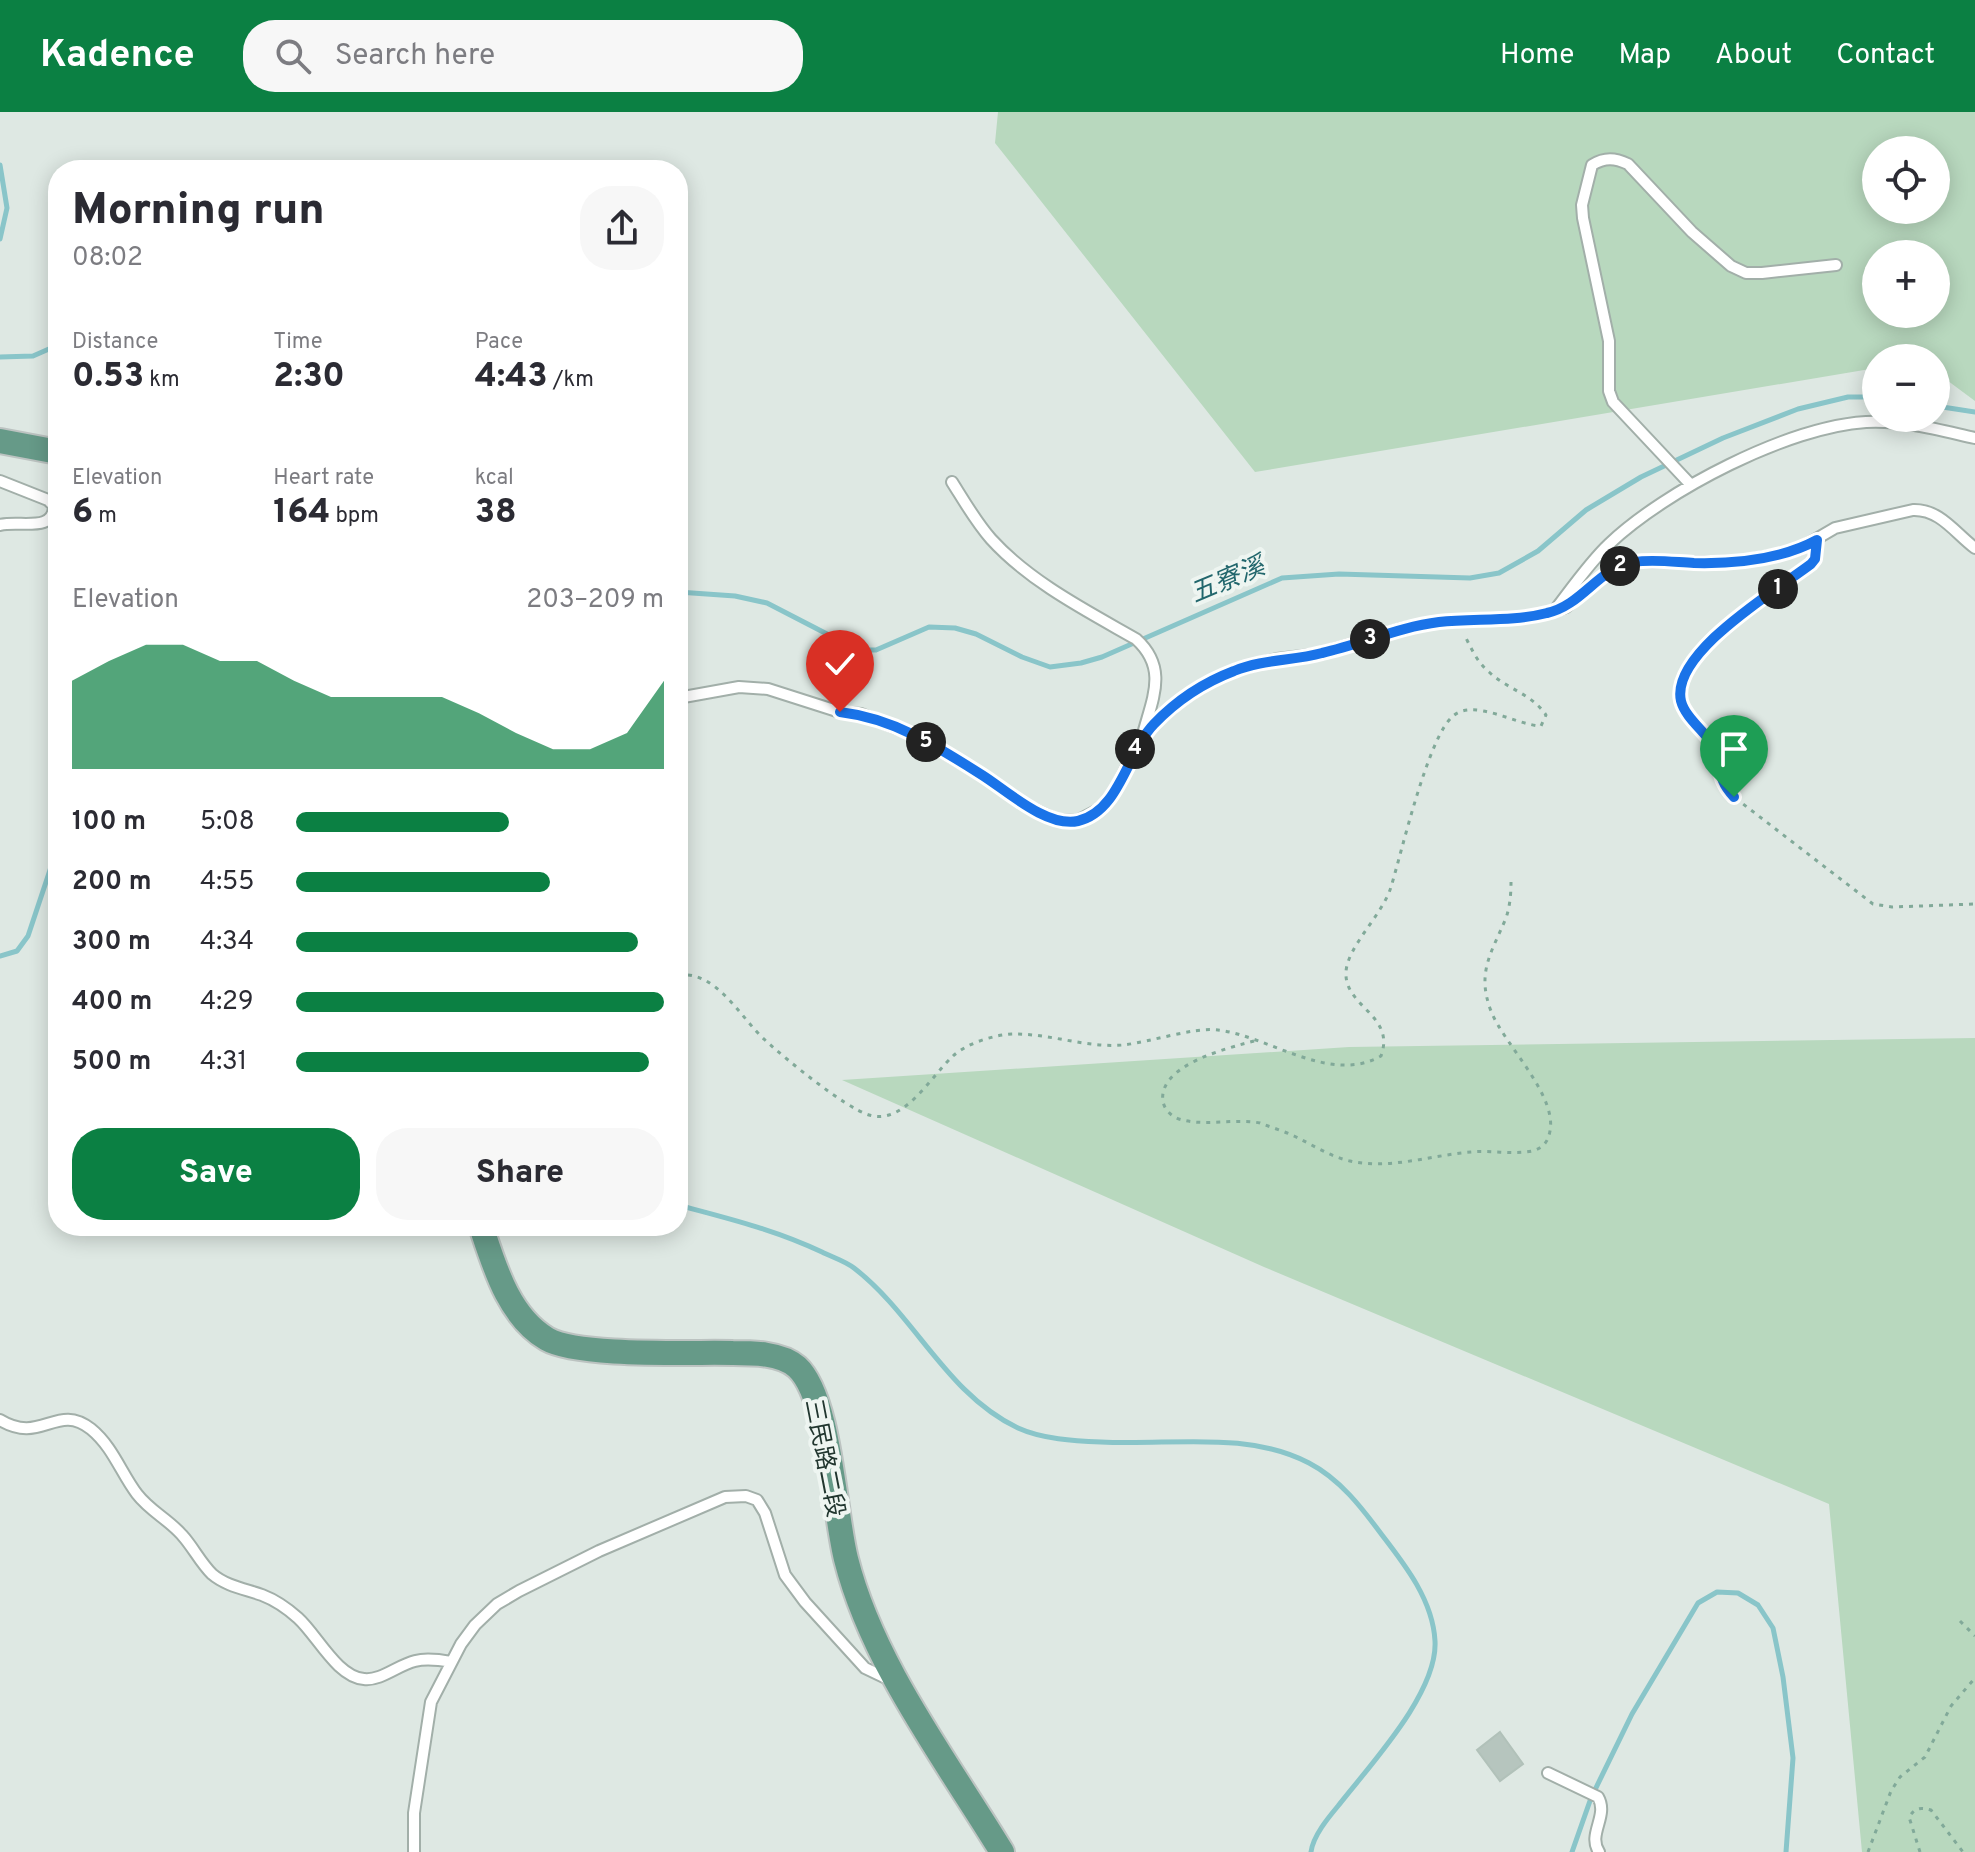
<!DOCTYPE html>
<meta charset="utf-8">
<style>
:root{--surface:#fff;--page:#f7f7f7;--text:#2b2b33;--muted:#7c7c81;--accent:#0b8043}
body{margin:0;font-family:Overpass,"Noto Sans TC",sans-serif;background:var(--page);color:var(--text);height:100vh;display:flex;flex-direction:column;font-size:30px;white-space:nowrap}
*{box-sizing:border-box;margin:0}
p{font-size:26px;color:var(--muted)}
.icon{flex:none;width:44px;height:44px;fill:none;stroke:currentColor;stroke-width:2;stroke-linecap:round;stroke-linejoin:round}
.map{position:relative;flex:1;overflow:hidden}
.sheet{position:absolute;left:48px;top:48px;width:640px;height:1076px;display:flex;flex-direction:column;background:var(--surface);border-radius:32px;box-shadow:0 4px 20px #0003}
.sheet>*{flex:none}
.buttons{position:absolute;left:1862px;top:24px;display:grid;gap:16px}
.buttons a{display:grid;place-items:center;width:88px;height:88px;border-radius:50%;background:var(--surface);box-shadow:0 4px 20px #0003;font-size:40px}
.pin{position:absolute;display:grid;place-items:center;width:68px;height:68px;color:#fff;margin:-82px -34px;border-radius:50% 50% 50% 0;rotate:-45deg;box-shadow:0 0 8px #0007}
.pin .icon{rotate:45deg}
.km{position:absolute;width:40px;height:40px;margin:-20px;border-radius:50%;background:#222;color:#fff;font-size:22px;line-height:40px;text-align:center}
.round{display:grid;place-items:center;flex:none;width:84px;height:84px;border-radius:32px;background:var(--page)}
.summary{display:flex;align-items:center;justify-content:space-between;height:136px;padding:0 24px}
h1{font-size:44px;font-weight:800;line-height:60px}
.figures{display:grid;grid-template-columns:repeat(3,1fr);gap:12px;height:136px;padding:8px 24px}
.figures div{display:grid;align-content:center}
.figures b{font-size:34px;font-weight:800}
.figures small{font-size:22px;font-weight:400}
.figures p{font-size:22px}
.chart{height:224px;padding:16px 24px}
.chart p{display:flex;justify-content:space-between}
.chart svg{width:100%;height:144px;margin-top:8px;fill:var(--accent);opacity:.7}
.button{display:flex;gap:16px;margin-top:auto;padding:16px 24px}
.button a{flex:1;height:92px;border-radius:32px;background:var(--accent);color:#fff;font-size:32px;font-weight:800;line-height:92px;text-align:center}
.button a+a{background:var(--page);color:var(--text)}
ul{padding:0 24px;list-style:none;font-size:26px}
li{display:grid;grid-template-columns:128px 96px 1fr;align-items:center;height:60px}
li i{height:20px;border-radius:10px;background:var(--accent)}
header{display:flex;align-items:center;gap:48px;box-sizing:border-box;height:112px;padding:0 40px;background:var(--accent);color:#fff}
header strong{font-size:38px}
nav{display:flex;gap:44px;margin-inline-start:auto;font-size:28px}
.search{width:560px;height:72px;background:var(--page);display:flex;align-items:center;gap:20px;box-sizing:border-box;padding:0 28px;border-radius:32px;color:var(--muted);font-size:30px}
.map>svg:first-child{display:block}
.green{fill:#b8d8be;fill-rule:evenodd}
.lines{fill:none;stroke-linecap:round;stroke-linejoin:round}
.stream{stroke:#89c5c9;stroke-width:5}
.building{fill:#b6c5be;stroke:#b1c1b9;stroke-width:2}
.lane-casing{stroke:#a2afa9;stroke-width:14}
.primary-casing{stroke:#bcc3c1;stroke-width:28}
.path{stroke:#81a999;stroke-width:3;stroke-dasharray:4 6;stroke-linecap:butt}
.lane{stroke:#fff;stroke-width:10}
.primary{stroke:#669a88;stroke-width:24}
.route-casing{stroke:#fff;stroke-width:16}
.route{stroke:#1a73e8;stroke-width:10}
.labels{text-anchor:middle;stroke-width:8;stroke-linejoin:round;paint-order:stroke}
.street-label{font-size:24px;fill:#21362f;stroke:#eef5f1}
.water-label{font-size:26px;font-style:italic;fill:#21666c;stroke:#eef5f1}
</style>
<header>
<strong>Kadence</strong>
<div class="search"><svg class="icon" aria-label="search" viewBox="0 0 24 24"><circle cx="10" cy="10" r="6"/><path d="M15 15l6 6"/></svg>Search here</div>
<nav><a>Home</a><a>Map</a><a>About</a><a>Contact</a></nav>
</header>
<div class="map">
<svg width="1975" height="1740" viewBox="0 0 1975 1740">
<rect width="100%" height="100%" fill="#dee8e3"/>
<path class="green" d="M998,0H1975V289L1936,260V246H1876V256L1255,360L995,31ZM1876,38H1936V98H1876ZM1876,142H1936V202H1876Z
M1975,926V1740H1862L1829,1392L1264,1155L842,968L1349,935Z"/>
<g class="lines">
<path class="stream" d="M0,53L7,96L0,127
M0,245L33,244L58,233
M1936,294L1975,300
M678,480L735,484L767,491L858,538H876L929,515L955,516L976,522L1022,545L1050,555L1081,551L1102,545L1282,466L1339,462L1470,466L1499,461L1538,439L1586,398L1641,365L1723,326L1798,297L1848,285H1876
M0,844L17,839L28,824L58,734
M678,1093C727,1106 776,1118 822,1140C832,1145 845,1149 854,1156C915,1203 946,1282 1018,1316C1042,1327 1074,1329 1101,1330C1169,1334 1246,1318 1309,1351C1340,1367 1362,1396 1382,1423C1406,1454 1433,1489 1435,1529C1438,1581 1369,1654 1338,1694C1328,1706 1313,1724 1311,1740
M1572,1740L1591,1686L1632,1602L1698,1491L1717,1480L1738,1481L1758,1493L1773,1516L1783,1565L1793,1646L1786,1740"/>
</g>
<path class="building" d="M1500,1620L1523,1652L1500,1669L1477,1638Z"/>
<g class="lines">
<g class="lane-casing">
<path id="lane" d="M0,369L48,388L54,394C54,421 19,408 0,413
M952,370C964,389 976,410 991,427C1030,470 1087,499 1136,527C1168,556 1153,585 1143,622
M1691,373L1613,290L1609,279V229L1583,106L1582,93L1592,53C1605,45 1615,46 1628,52L1692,120L1731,154L1746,161H1762L1836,153
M1555,498C1572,476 1589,451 1609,432C1666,378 1788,315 1866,310C1904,308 1939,318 1975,326
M678,586L739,575L768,577L840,600L861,602L914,623L984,664L1027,694L1057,708L1077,709L1100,697L1115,679L1136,636L1154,612L1180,589L1207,571L1235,558L1277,547L1319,542L1401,517L1438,510L1520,506L1548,501L1566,495L1612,457L1632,450H1738L1777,443L1799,437L1835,416L1913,398C1940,397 1955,421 1975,436
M0,1308C41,1333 57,1290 91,1317C113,1335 121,1361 137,1382C150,1399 168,1407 182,1423C193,1435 200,1450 212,1462C226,1474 245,1477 262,1483C275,1488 288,1497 298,1506C317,1523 337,1565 364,1567C381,1569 398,1553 415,1549C427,1546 440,1548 451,1550
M1548,1661L1598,1685C1609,1704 1587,1722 1599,1740
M414,1740V1701L431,1590L461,1532L475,1513L497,1492L519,1479L599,1439L725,1385L746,1384L757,1388L765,1401L785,1463L805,1490L865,1556L890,1568"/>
</g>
<g class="primary-casing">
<path id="primary" d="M0,329L58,340
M481,1114C494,1153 508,1204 547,1227C578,1245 693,1240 733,1241C753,1241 781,1241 797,1255C830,1285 834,1400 846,1447C872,1551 946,1648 1002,1740"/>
</g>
<path class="path" d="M1816,443L1811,452C1777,478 1670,541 1681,589C1685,605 1704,619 1713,633C1724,654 1714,664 1734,685L1873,792L1892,795L1975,792
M678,863C717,858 741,907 766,929C787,948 844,995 869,1003C904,1014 931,964 953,944C967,931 996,922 1015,922C1052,922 1086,936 1123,933C1151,930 1193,915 1218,918C1269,924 1330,973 1381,944C1396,903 1344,895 1346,860C1347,835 1383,802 1391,775C1402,739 1428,625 1453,604C1474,586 1516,613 1541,614L1546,603C1532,582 1507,577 1489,560C1477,550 1471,536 1464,522
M1254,929C1228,936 1157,953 1163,990C1165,998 1171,1004 1179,1007C1205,1015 1233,1006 1260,1011C1273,1016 1287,1020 1300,1027C1316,1035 1332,1045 1350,1049C1389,1058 1432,1043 1471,1040C1491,1038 1512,1043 1532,1039C1540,1037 1547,1032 1549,1023C1561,986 1504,933 1491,899C1476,860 1492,840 1506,806C1510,794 1511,782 1511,770
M1960,1509L1975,1524
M1868,1740L1891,1679L1900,1665L1925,1645L1951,1594L1975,1566
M1920,1740L1909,1705C1915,1696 1920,1695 1931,1698L1963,1740"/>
<use href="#lane" class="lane"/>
<use href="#primary" class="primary"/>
</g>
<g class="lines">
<g class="route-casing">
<path id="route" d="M840,600C865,603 892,612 914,623C938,635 960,649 982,663C1006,678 1047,716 1078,709C1120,699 1127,640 1154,612C1176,589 1205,570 1234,559C1263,547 1293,549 1322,541C1362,532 1399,515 1439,510C1475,506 1512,510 1547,501C1583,493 1599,455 1634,450C1653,447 1674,450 1694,451C1736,452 1780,448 1817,428L1815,447L1811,452C1777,478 1670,541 1681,589C1685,605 1704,619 1713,633C1724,653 1714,664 1734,685"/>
</g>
<use href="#route" class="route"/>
</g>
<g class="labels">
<g class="street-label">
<text transform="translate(825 1346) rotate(79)" y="8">三民路二段</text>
</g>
<g class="water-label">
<text transform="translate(1227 467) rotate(-23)" y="9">五寮溪</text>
</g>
</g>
</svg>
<div class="buttons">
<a><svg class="icon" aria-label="locate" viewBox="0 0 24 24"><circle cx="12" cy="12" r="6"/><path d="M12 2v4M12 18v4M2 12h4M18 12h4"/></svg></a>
<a>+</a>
<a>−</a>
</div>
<div class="pin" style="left:1734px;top:685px;background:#1e9e55"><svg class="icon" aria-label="arrive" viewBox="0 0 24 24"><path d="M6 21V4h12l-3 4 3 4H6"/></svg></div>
<div class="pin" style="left:840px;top:600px;background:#d93025"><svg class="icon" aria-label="check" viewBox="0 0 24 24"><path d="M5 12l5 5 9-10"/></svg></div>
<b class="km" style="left:1778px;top:477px">1</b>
<b class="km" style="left:1620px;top:454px">2</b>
<b class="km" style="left:1370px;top:527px">3</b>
<b class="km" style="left:1135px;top:637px">4</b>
<b class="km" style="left:926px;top:630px">5</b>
<section class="sheet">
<div class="summary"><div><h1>Morning run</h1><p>08:02</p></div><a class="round"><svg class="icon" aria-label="share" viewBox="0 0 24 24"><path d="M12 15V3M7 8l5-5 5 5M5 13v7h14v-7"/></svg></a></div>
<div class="figures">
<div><p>Distance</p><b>0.53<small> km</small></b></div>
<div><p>Time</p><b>2:30</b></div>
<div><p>Pace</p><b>4:43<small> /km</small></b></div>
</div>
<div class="figures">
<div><p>Elevation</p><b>6<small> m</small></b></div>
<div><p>Heart rate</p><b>164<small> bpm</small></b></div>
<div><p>kcal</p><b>38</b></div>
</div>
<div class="chart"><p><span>Elevation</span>203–209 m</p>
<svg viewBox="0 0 160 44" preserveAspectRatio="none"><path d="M0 44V17L10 11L20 6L30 6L40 11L50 11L60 17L70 22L80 22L90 22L100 22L110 27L120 33L130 38L140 38L150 33L160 17V44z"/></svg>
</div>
<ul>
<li><b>100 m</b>5:08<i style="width:58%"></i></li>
<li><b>200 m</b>4:55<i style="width:69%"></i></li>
<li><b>300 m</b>4:34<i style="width:93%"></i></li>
<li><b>400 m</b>4:29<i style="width:100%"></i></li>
<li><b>500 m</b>4:31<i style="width:96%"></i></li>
</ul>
<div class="button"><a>Save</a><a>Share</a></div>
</section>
</div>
